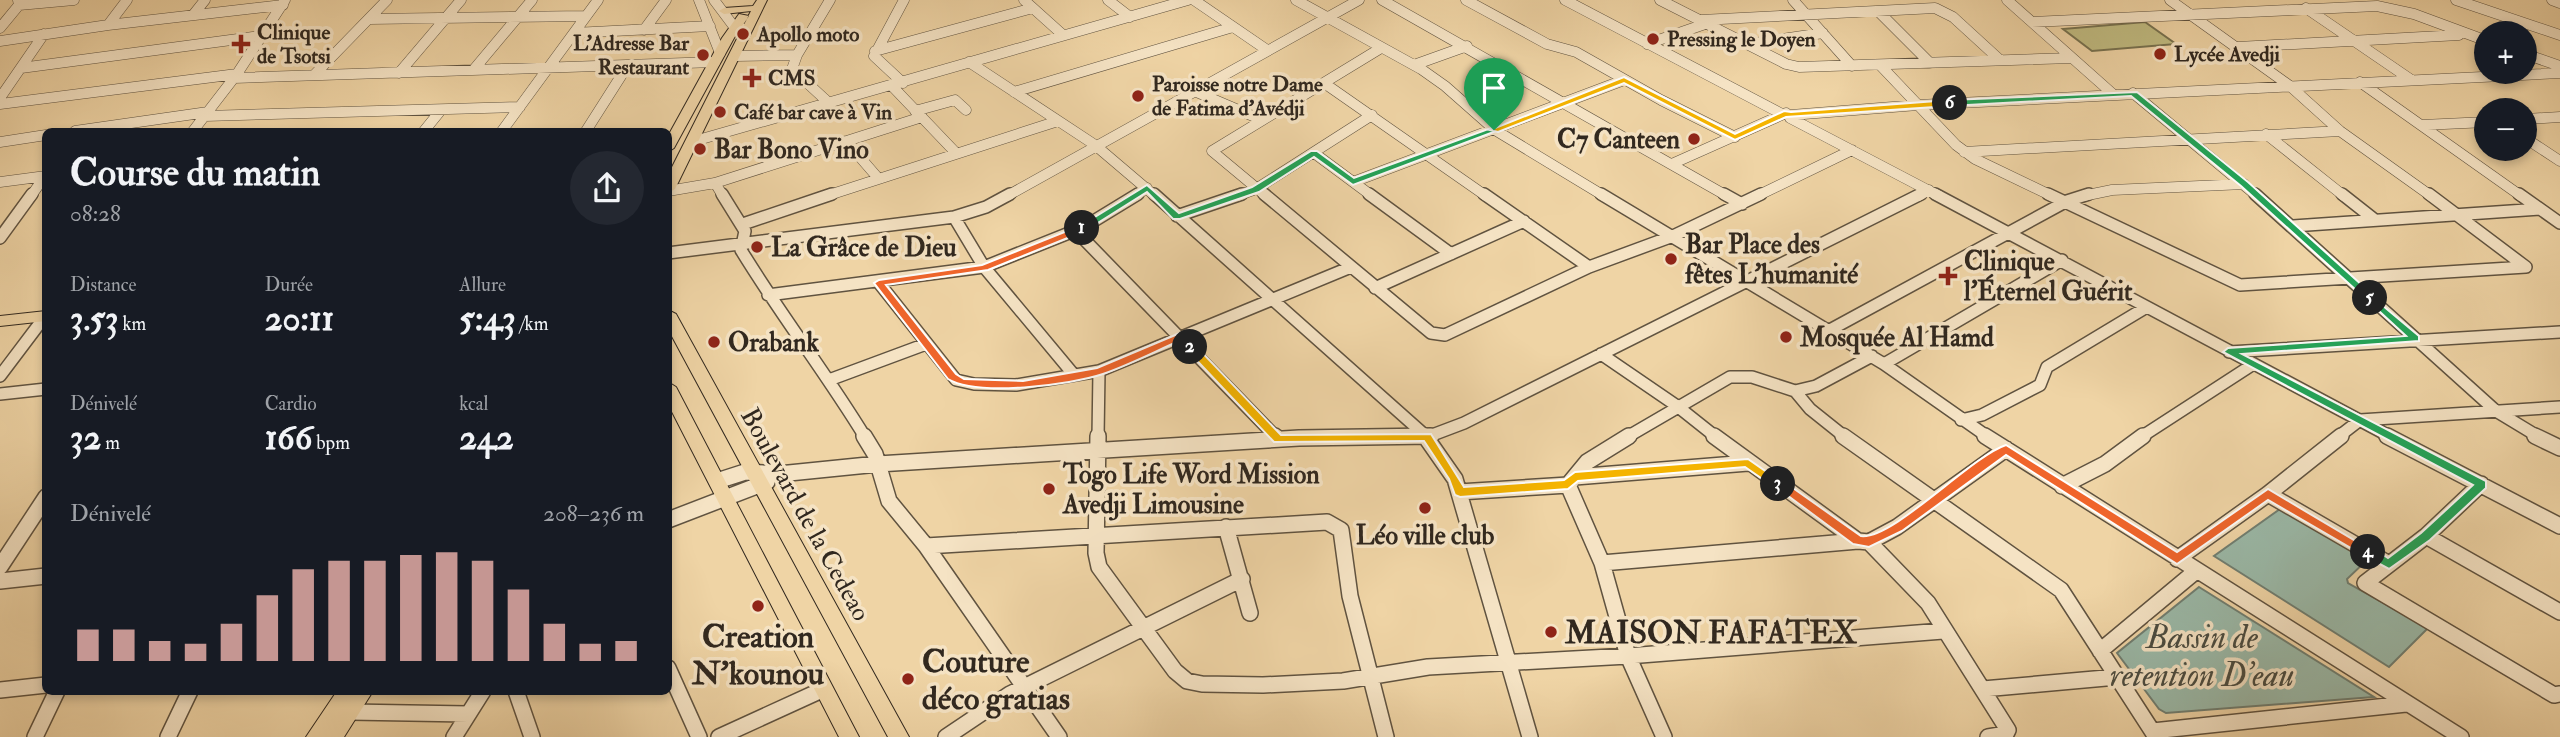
<!DOCTYPE html>
<html lang="fr">
<meta charset="utf-8">
<style>
:root{--surface:#171b24;--page:#242831;--text:#f1f3f6;--muted:#9ea1a6;--accent:#c59692}
body{margin:0;font-family:"IM FELL Double Pica",serif;background:var(--page);color:var(--text);height:100vh;display:flex;flex-direction:column;font-size:26px;white-space:nowrap}
*{box-sizing:border-box;margin:0}
p{font-size:23px;color:var(--muted)}
.icon{flex:none;width:38px;height:38px;fill:none;stroke:currentColor;stroke-width:2;stroke-linecap:round;stroke-linejoin:round}
.map{position:relative;flex:1;overflow:hidden}
.side{position:absolute;left:42px;top:128px;width:630px;height:567px;display:flex;flex-direction:column;background:var(--surface);border-radius:10px;box-shadow:0 4px 10px #0003}
.side>*{flex:none}
.fabs{position:absolute;left:2474px;top:21px;display:grid;gap:14px}
.fabs a{display:grid;place-items:center;width:63px;height:63px;border-radius:50%;background:var(--surface);box-shadow:0 4px 10px #0003;font-size:35px}
.pin{position:absolute;display:grid;place-items:center;width:60px;height:60px;color:#fff;margin:-72px -30px;border-radius:50% 50% 50% 0;rotate:-45deg;box-shadow:0 0 7px #0007}
.pin .icon{rotate:45deg}
.km{position:absolute;width:35px;height:35px;margin:-18px;border-radius:50%;background:#222;color:#fff;font-size:19px;line-height:35px;text-align:center}
.round{display:grid;place-items:center;flex:none;width:74px;height:74px;border-radius:37px;background:var(--page)}
.head{display:flex;align-items:center;justify-content:space-between;height:119px;padding:0 28px}
h1{font-size:38px;font-weight:700;line-height:52px}
.stats{display:grid;grid-template-columns:repeat(3,1fr);gap:10px;height:119px;padding:7px 28px}
.stats div{display:grid;align-content:center}
.stats b{font-size:35px;font-weight:700}
.stats small{font-size:19px;font-weight:400}
.stats p{font-size:19px}
.chart{height:196px;padding:14px 28px}
.chart p{display:flex;justify-content:space-between}
.chart svg{width:100%;height:126px;margin-top:7px;stroke:var(--accent);stroke-width:6}
.map>svg:first-child{display:block}
.green{fill:#c0bb81;stroke:#787250;stroke-width:2}
.water{fill:#9ab8a7;stroke:#707e71;stroke-width:2}
.lines{fill:none;stroke-linecap:round;stroke-linejoin:round}
.minor-far2-casing{stroke:#605340;stroke-width:11}
.minor-far1-casing{stroke:#605340;stroke-width:14}
.minor-casing{stroke:#605340;stroke-width:18}
.major-casing{stroke:#31281f;stroke-width:2}
.minor-far2{stroke:#f5e3c4;stroke-width:10}
.minor-far1{stroke:#f5e3c4;stroke-width:11}
.minor{stroke:#f5e3c4;stroke-width:15}
.major{fill:#efd4a5;fill-rule:evenodd}
.split-1{fill:#22a559;stroke:#fff;stroke-width:2}
.split-2{fill:#f0652b;stroke:#fff;stroke-width:2}
.split-3{fill:#f5b400;stroke:#fff;stroke-width:2}
.split-4{fill:#f0652b;stroke:#fff;stroke-width:2}
.split-5{fill:#22a559;stroke:#fff;stroke-width:2}
.split-6{fill:#22a559;stroke:#fff;stroke-width:2}
.split-7{fill:#f5b400;stroke:#fff;stroke-width:2}
.poi-dot{fill:#8f2418;stroke:#f5e3c4;stroke-width:2.5}
.labels{text-anchor:middle;stroke-width:7;stroke-linejoin:round;paint-order:stroke}
.far-poi-label{font-size:21px;font-weight:bold;fill:#31281f;stroke:#f5e3c4;text-anchor:start}
.poi-label{font-size:26px;font-weight:bold;fill:#31281f;stroke:#f5e3c4;text-anchor:start}
.street-label{font-size:26px;fill:#31281f;stroke:#f5e3c4}
.near-poi-label{font-size:32px;font-weight:bold;fill:#31281f;stroke:#f5e3c4;text-anchor:start}
.near-water-label{font-size:33px;font-style:italic;fill:#4b4c41;stroke:#f5e3c4}
</style>
<div class="map">
<svg width="2560" height="737" viewBox="0 0 2560 737">
<rect width="100%" height="100%" fill="#efd4a5"/>
<filter id="stains"><feTurbulence type="fractalNoise" baseFrequency=".00286" numOctaves="4"/><feColorMatrix values="0 0 0 0 .2 0 0 0 0 .09 0 0 0 0 .02 0 0 0 .5 -.17"/></filter>
<radialGradient id="worn" r=".72"><stop offset=".6" stop-color="#630" stop-opacity="0"/><stop offset="1" stop-color="#630" stop-opacity=".3"/></radialGradient>
<path class="green" d="M2145,22L2176,44L2092,51L2063,29Z"/>
<path class="water" d="M2280,509L2365,557L2366,561L2347,579L2348,583L2426,627L2427,629L2389,667L2214,556Z
M2199,587L2374,697L2166,713L2159,709L2117,653Z"/>
<g class="lines">
<g class="minor-far2-casing">
<path id="minor-far2" d="M699,0L720,53
M714,0L735,28L746,29
M1024,0L1063,35
M1108,0L1130,17
M1194,0L1267,50
M1296,0L1421,69L1445,86L1495,130L1604,196
M1382,0L1727,196
M1466,0L1547,44L1576,52L1661,100L1735,137
M1565,0L1782,114
M1660,0L1786,64L1799,67L2072,58
M1793,0L1852,66
M2007,0L2114,95
M2170,0L2290,86L2340,131L2431,196
M2456,0L2560,35
M2552,0L2560,3
M19,5L74,0
M2306,8L2410,79
M1878,11L1930,63
M193,15L205,0
M369,19L586,16
M1701,20L1935,8L1953,17L2000,60
M2032,22L2377,6L2414,14L2487,41
M108,25L127,0
M0,28L19,5L18,0
M644,30L666,0
M574,33L710,26
M0,41L108,25L283,5
M1647,44L1708,23
M1748,44L1823,33
M2238,47L2459,35
M875,51L1033,8
M2525,54L2560,66
M736,56L797,55
M969,62L1095,145L1155,196
M1414,65L1467,46
M1880,65L1956,145L1975,159L2052,196
M21,68L261,36
M475,68L532,0
M399,73L461,0
M314,75L387,0
M234,78L715,62
M2360,82L2521,196
M903,83L874,56L904,0
M1324,83L1486,196
M892,86L956,153
M1194,91L1262,120
M1014,92L1233,27
M2133,93L2257,196
M0,98L44,34
M829,103L792,69L797,55L830,0
M0,104L237,74
M915,111L955,100L966,110
M1791,115L1918,105L2560,73
M205,116L520,107
M1790,118L1939,196
M2525,119L2560,117
M2422,125L2487,122
M75,131L208,112
M193,131L237,74L285,0
M424,131L441,110
M502,131L598,0
M586,131L628,65
M2266,134L2344,196
M2525,138L2560,161
M846,141L878,178
M0,142L46,135
M691,142L1188,0
M1964,152L2340,131
M1314,153L1372,196
M1674,163L1786,113
M0,182L46,176
M1353,182L1624,80
M715,183L723,196
M668,191L715,183L922,117
M31,196L45,176
M826,196L1058,121
M1007,196L1359,0
M1135,196L1147,188
M1237,196L1256,189L1372,115
M1266,196L1212,151L1381,48
M1757,196L1852,150
M1918,196L1929,190
M2083,196L2112,190L2244,184"/>
</g>
<g class="minor-far1-casing">
<path id="minor-far1" d="M722,194L745,231L741,250C780,314 826,373 865,437
M1154,194L1427,437
M1264,194L1431,333L1445,335L1589,267L1673,236L1761,194
M1369,194L1451,254
M1484,194L1589,267
M1601,194L1884,364L1988,437
M1724,194L1742,204
M1935,194L2391,437
M2048,194L2240,285L2526,267L2429,194
M2255,194L2496,411L2539,437
M2342,194L2375,220
M2519,194L2560,223
M1177,216L1242,194
M954,217L984,267L1074,375
M743,224L832,194
M2293,226L2540,209
M1076,231L1276,437
M0,238L32,194
M668,253L954,217L986,207L1010,194
M879,283L956,380L974,384L1016,385L1099,371L1351,267
M1375,288L1524,221
M768,295L984,267L1084,227L1138,194
M1828,331L2067,201L2089,194
M2229,352L2560,332
M1601,354L1677,406L1716,437
M1884,364L2062,260
M0,376L40,323
M829,380L926,344
M1795,391L1810,409L1845,437
M0,394L46,389
M1961,420L1982,415L2040,385L2047,367L2145,308
M1098,437L1099,371
M1375,437H1427L1464,423L1921,194
M1627,437L1730,377H1752L1795,391L1816,386L1872,356
M2141,437L2252,365
M2338,437L2360,420L2560,407"/>
</g>
<g class="minor-casing">
<path id="minor" d="M864,436L875,454L889,501L926,546L1327,522L1341,530L1350,596L1386,737
M1098,436L1096,553L1099,567L1175,671L1187,681L1202,684L1263,685L1343,681L1428,667L1628,656L1943,631
M1275,436L1278,439
M1425,436L1455,479L1530,737
M1629,436L1587,462L1568,485L1602,563L1628,656L1664,737
M1714,436L1858,541L1869,542L1928,603L2008,730L2006,734L1988,737
M1843,436L2061,590L2156,737
M1985,436L2461,737
M2387,436L2560,526
M2535,436L2560,448
M1575,477L1748,463
M717,481L745,472L779,474L878,464L1299,438L1431,436
M2481,484L2426,536L2365,583L2554,695L2560,694
M2062,486L2105,464L2143,436
M1459,492L1568,485
M2268,494L2389,564
M668,520L767,482
M1226,527L1250,613
M2426,536L2560,612
M1869,542L1897,527L2006,449
M926,546L1059,737
M2177,559L2268,494L2341,436
M1602,563L1858,541
M0,567L46,497
M0,581L46,576
M2100,651L2196,571
M668,668L699,737
M1983,689L2117,677
M0,690L46,685
M516,691L532,737
M350,712L468,714
M2153,731L2406,704
M35,737L57,691
M168,737L190,691
M454,737L483,691
M719,737L824,689
M946,737L1010,694L1242,579"/>
</g>
<g class="major-casing">
<path id="major" d="M757,0H767L675,189L668,193V175L751,11L724,14L719,11L724,8L753,6Z
M739,14L749,16L734,38L674,148L668,152V136L722,38Z
M668,310L676,314L909,737H888L668,329Z
M46,311V321L0,326V316Z
M668,382L676,387L859,737H839L668,404Z
M337,691H373L344,737H306Z"/>
</g>
<use href="#minor-far2" class="minor-far2"/>
<use href="#minor-far1" class="minor-far1"/>
<use href="#minor" class="minor"/>
<use href="#major" class="major"/>
</g>
<path class="split-1" d="M1491,128L1499,130L1353,185L1314,157L1259,192L1180,219H1173L1147,192L1085,231L1077,228L1147,185L1179,213L1252,187L1311,151H1317L1354,178Z"/>
<path class="split-2" d="M1082,225L1085,226V231L988,270L886,285L956,374L964,379L1023,381L1097,368L1180,333L1194,344V349H1186L1179,341C1154,352 1129,365 1103,374C1070,385 978,397 948,379L874,283L879,280L982,265Z"/>
<path class="split-3" d="M1186,344H1194L1281,435L1431,434L1464,487L1564,480L1575,472L1748,459L1784,484L1783,487H1774L1745,467L1578,481L1568,489L1460,497L1455,495L1449,479L1424,441L1274,442L1186,349Z"/>
<path class="split-4" d="M2006,445L2177,552L2268,489L2374,552L2368,557L2363,555L2268,500L2177,564L2006,455L1902,531L1869,547L1853,544L1772,484L1774,481H1783L1861,536C1893,540 1970,457 2006,445Z"/>
<path class="split-5" d="M2370,295L2419,336V341L2242,354L2486,481V488L2430,540L2389,569L2363,555V548H2373L2388,558L2421,533L2473,485L2223,352L2228,348L2406,336L2367,300L2365,298Z"/>
<path class="split-6" d="M2137,92L2248,182L2374,296V300H2367L2241,186L2131,96L1950,106L1946,103L1950,100Z"/>
<path class="split-7" d="M1624,77L1735,134L1784,111L1791,112L1950,100L1955,103L1950,106L1786,117L1735,140L1624,83L1498,132L1490,130Z"/>
<g class="poi-dot">
<circle cx="743" cy="34" r="7"/>
<circle cx="1653" cy="39" r="7"/>
<path d="M237.5 33.5h7v7h7v7h-7v7h-7v-7h-7v-7h7z"/>
<circle cx="2160" cy="54" r="7"/>
<circle cx="703" cy="55" r="7"/>
<path d="M748.5 67.5h7v7h7v7h-7v7h-7v-7h-7v-7h7z"/>
<circle cx="1138" cy="96" r="7"/>
<circle cx="720" cy="112" r="7"/>
<circle cx="1694" cy="139" r="7"/>
<circle cx="700" cy="149" r="7"/>
<circle cx="757" cy="247" r="7"/>
<circle cx="1671" cy="259" r="7"/>
<path d="M1944.5 265.5h7v7h7v7h-7v7h-7v-7h-7v-7h7z"/>
<circle cx="1786" cy="337" r="7"/>
<circle cx="714" cy="342" r="7"/>
<circle cx="1049" cy="489" r="7"/>
<circle cx="1425" cy="508" r="7"/>
<circle cx="758" cy="606" r="7"/>
<circle cx="1551" cy="632" r="7"/>
<circle cx="908" cy="679" r="7"/>
</g>
<g class="labels">
<g class="far-poi-label">
<text x="257" y="39">Clinique<tspan x="257" dy="24">de Tsotsi</tspan></text>
<text x="757" y="41">Apollo moto</text>
<text x="1667" y="46">Pressing le Doyen</text>
<text x="689" y="50" text-anchor="end">L'Adresse Bar<tspan x="689" dy="24">Restaurant</tspan></text>
<text x="2174" y="61">Lycée Avedji</text>
<text x="768" y="85">CMS</text>
<text x="1152" y="91">Paroisse notre Dame<tspan x="1152" dy="24">de Fatima d'Avédji</tspan></text>
<text x="734" y="119">Café bar cave à Vin</text>
</g>
<g class="poi-label">
<text x="1680" y="148" text-anchor="end">C7 Canteen</text>
<text x="714" y="158">Bar Bono Vino</text>
<text x="1685" y="253">Bar Place des<tspan x="1685" dy="30">fêtes L'humanité</tspan></text>
<text x="771" y="256">La Grâce de Dieu</text>
<text x="1964" y="270">Clinique<tspan x="1964" dy="30">l'Éternel Guérit</tspan></text>
<text x="1800" y="346">Mosquée Al Hamd</text>
<text x="728" y="351">Orabank</text>
<text x="1063" y="483">Togo Life Word Mission<tspan x="1063" dy="30">Avedji Limousine</tspan></text>
<text x="1425" y="544" text-anchor="middle">Léo ville club</text>
</g>
<g class="street-label">
<text transform="translate(806 514) rotate(61)" y="9">Boulevard de la Cedeao</text>
</g>
<g class="near-poi-label">
<text x="1565" y="643">MAISON FAFATEX</text>
<text x="758" y="647" text-anchor="middle">Creation<tspan x="758" dy="37">N'kounou</tspan></text>
<text x="922" y="672">Couture<tspan x="922" dy="37">déco gratias</tspan></text>
</g>
<g class="near-water-label">
<text x="2202" y="648">Bassin de<tspan x="2202" dy="38">retention D'eau</tspan></text>
</g>
</g>
<rect width="100%" height="100%" filter="url(#stains)"/>
<rect width="100%" height="100%" fill="url(#worn)"/>
</svg>
<div class="fabs">
<a>+</a>
<a>−</a>
</div>
<div class="pin" style="left:1494px;top:130px;background:#1e9e55"><svg class="icon" aria-label="arrive" viewBox="0 0 24 24"><path d="M6 21V4h12l-3 4 3 4H6"/></svg></div>
<b class="km" style="left:1082px;top:228px">1</b>
<b class="km" style="left:1190px;top:347px">2</b>
<b class="km" style="left:1778px;top:484px">3</b>
<b class="km" style="left:2368px;top:552px">4</b>
<b class="km" style="left:2370px;top:298px">5</b>
<b class="km" style="left:1950px;top:103px">6</b>
<section class="side">
<div class="head"><div><h1>Course du matin</h1><p>08:28</p></div><a class="round"><svg class="icon" aria-label="share" viewBox="0 0 24 24"><path d="M12 15V3M7 8l5-5 5 5M5 13v7h14v-7"/></svg></a></div>
<div class="stats">
<div><p>Distance</p><b>3.53<small> km</small></b></div>
<div><p>Durée</p><b>20:11</b></div>
<div><p>Allure</p><b>5:43<small> /km</small></b></div>
</div>
<div class="stats">
<div><p>Dénivelé</p><b>32<small> m</small></b></div>
<div><p>Cardio</p><b>166<small> bpm</small></b></div>
<div><p>kcal</p><b>242</b></div>
</div>
<div class="chart"><p><span>Dénivelé</span>208–236 m</p>
<svg viewBox="0 0 160 44" preserveAspectRatio="none"><path d="M5 44V33M15 44V33M25 44V37M35 44V38M45 44V31M55 44V21M65 44V12M75 44V9M85 44V9M95 44V7M105 44V6M115 44V9M125 44V19M135 44V31M145 44V38M155 44V37"/></svg>
</div>
</section>
</div>
